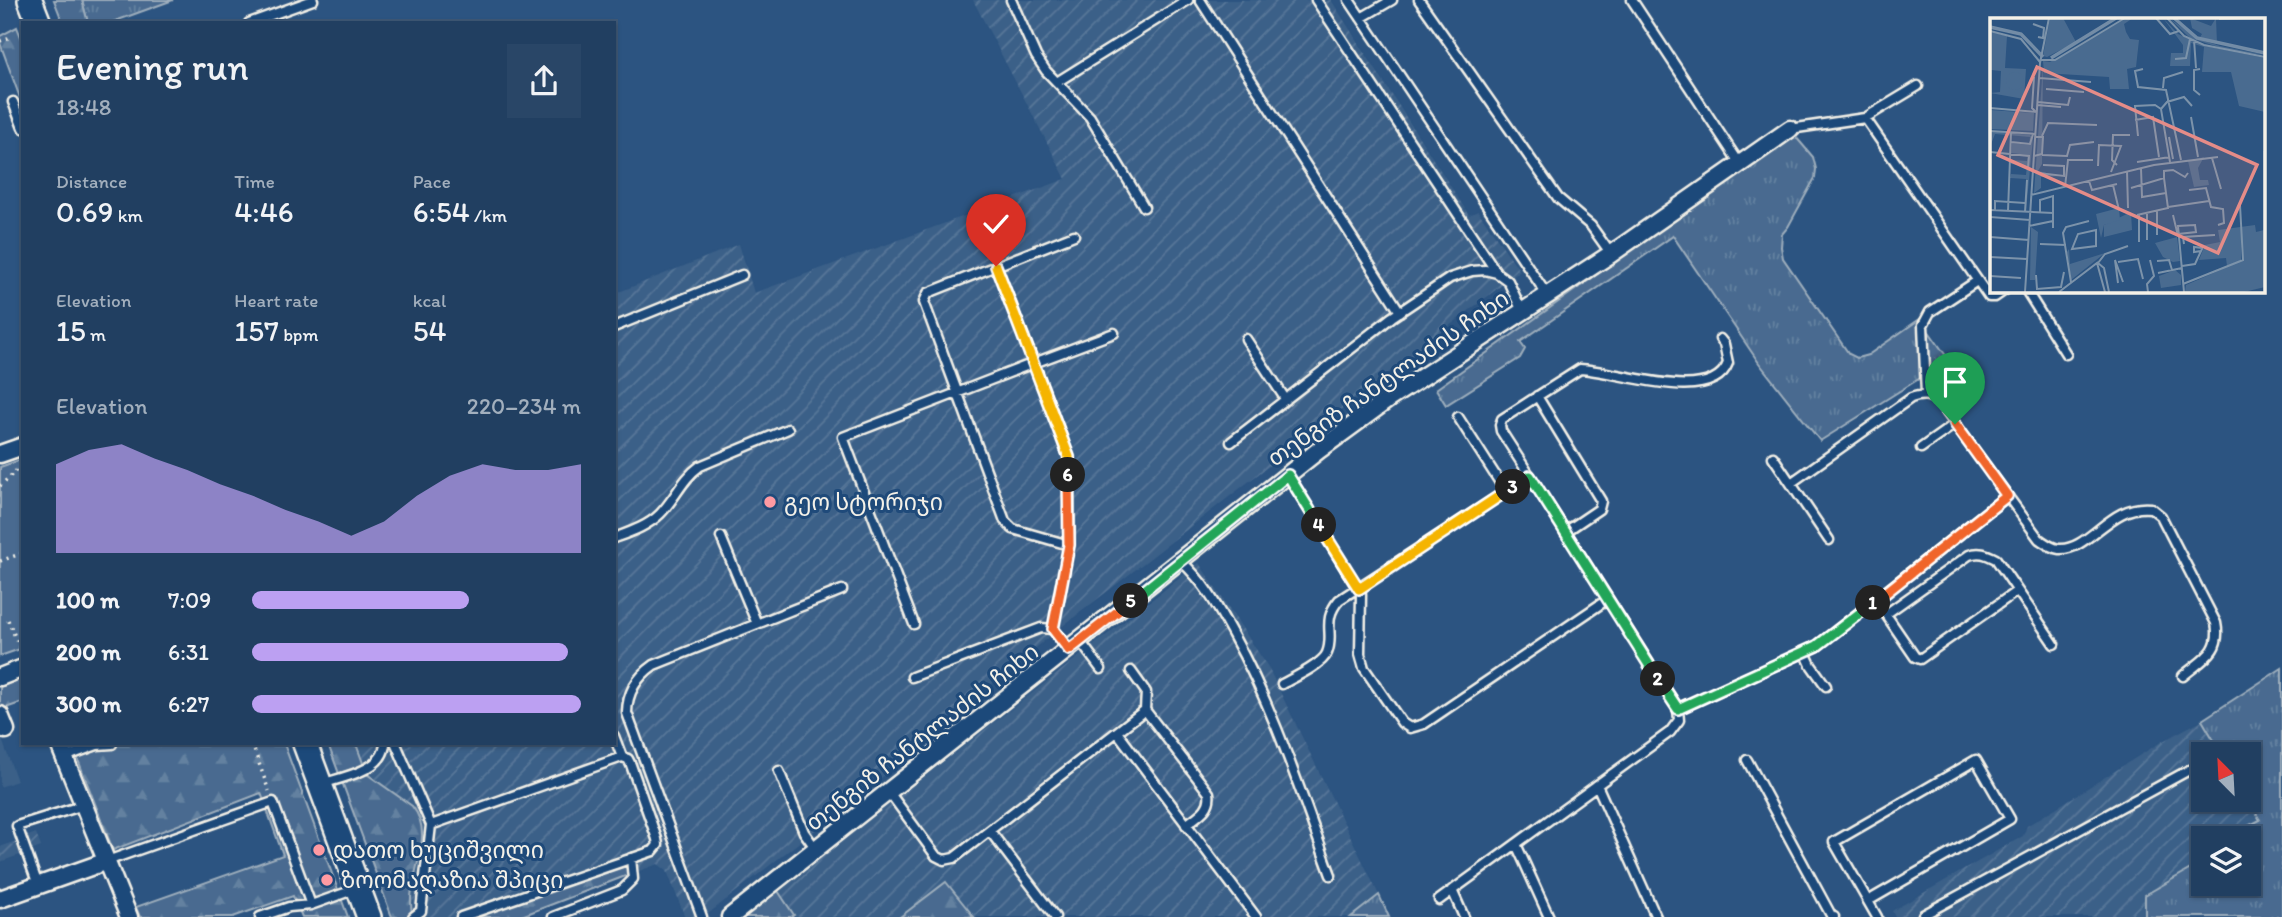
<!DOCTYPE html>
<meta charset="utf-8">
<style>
:root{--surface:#213f61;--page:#294667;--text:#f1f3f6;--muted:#a2afbd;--line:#3e5876;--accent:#bca0f2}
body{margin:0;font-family:Itim,"Noto Sans Georgian",sans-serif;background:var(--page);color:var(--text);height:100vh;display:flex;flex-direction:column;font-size:26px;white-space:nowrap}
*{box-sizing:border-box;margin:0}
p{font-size:23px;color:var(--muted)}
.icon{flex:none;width:38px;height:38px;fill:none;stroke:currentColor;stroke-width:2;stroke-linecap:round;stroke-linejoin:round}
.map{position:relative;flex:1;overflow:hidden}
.panel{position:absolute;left:21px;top:21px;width:595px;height:724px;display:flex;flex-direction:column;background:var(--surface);border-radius:0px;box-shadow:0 2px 5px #0004,0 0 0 2px var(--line)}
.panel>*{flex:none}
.needle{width:46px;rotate:336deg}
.controls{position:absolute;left:2191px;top:742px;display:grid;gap:14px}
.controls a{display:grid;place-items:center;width:70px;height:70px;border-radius:0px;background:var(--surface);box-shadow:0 2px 5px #0004,0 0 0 2px var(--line);font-size:35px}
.pin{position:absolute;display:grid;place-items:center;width:60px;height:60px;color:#fff;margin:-72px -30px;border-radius:50% 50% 50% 0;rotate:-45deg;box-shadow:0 0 7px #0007}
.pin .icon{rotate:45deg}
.km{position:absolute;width:35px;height:35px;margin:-18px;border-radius:50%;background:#222;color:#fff;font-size:19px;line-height:35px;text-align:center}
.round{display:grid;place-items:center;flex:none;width:74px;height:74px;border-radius:0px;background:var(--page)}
.summary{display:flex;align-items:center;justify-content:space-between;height:119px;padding:0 35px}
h1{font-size:38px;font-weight:600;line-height:52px}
.metrics{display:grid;grid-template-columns:repeat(3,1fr);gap:10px;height:119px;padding:7px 35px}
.metrics div{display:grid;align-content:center}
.metrics b{font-size:30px;font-weight:600}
.metrics small{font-size:19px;font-weight:400}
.metrics p{font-size:19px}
.chart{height:196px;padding:14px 35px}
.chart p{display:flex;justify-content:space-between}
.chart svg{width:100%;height:126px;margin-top:7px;fill:var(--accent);opacity:.7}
ul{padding:0 35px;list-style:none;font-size:23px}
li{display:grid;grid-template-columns:112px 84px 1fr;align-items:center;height:52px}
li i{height:18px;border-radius:9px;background:var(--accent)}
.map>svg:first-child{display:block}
.built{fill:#3b6088}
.industrial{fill:url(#industrial-furrows)}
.grass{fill:url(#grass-tufts);stroke:#9eaebc;stroke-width:2}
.forest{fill:url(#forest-firs);stroke:#9eaebc;stroke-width:2}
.park{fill:#496b90;stroke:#9eaebc;stroke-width:2}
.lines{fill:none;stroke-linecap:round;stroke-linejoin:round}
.lane-casing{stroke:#f4f1e8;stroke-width:13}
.street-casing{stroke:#f4f1e8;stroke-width:21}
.secondary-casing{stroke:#f4f1e8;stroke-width:28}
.path{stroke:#f4f1e8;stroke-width:3.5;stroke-dasharray:2 5;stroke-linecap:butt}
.lane{stroke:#1f4a7a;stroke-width:8}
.street{stroke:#1f4a7a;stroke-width:16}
.secondary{stroke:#1f4a7a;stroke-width:23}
.split-1-casing{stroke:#fff;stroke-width:14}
.split-2-casing{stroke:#fff;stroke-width:14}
.split-3-casing{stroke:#fff;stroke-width:14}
.split-4-casing{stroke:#fff;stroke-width:14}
.split-5-casing{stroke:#fff;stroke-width:14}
.split-6-casing{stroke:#fff;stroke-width:14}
.split-7-casing{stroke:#fff;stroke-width:14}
.split-1{stroke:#f0652b;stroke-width:9}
.split-2{stroke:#22a559;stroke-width:9}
.split-3{stroke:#22a559;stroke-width:9}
.split-4{stroke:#f5b400;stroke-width:9}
.split-5{stroke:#22a559;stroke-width:9}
.split-6{stroke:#f0652b;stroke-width:9}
.split-7{stroke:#f5b400;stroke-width:9}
.poi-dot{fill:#ff9aa2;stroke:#1f4a7a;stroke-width:2.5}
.labels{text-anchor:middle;stroke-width:6;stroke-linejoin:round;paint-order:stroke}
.street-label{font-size:23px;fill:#f4f1e8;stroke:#1f4a7a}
.poi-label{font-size:23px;fill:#f4f1e8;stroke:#1f4a7a;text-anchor:start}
.inset-river{fill:none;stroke:#738ca6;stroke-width:3.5}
.inset-road{fill:none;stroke:#7c93aa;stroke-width:2}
.view{fill:#e58c88;fill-opacity:0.15;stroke:#e58c88;stroke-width:3.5}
.inset-edge{fill:none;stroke:#f4f1e8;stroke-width:3.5}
</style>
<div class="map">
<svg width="2282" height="917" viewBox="0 0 2282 917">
<defs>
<pattern id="industrial-furrows" width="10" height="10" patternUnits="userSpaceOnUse" patternTransform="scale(1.75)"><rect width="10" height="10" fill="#3b6088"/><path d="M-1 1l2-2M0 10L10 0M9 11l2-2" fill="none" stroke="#587799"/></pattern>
<pattern id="grass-tufts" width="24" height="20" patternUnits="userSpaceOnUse" patternTransform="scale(1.75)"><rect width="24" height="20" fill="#496b90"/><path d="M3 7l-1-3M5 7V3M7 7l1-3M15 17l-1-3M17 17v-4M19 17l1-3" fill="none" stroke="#6481a0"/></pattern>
<pattern id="forest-firs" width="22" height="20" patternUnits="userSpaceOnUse" patternTransform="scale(1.75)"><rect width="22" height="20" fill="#496b90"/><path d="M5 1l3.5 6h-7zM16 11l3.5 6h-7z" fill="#6481a0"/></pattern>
</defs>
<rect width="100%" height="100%" fill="#2c5481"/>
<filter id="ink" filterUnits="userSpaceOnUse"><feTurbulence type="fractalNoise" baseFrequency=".0143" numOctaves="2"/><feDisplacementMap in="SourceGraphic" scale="14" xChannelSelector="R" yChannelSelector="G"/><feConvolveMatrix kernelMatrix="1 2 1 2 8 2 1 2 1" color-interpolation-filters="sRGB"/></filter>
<g filter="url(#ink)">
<path class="built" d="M0,734L17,781L0,787Z"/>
<path class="industrial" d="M973,0H1331L1469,215L1478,211L1520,271L1055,632L917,746L918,749L704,917H685L667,871L658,864L628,875L625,860L463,917H413L409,904L423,832L422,823L412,806L367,774L356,744H614V294L739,244L754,293L1066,179Z
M1199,563L1268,667L1379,895L1351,917H1265L1259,909L1248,917H974L946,882L900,917H795L778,891Z
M2202,720L2222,754H2203V800H2248L2260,820L2224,838H2203V862L2145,895V917H1895L1892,911L2023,836L2027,826L2161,742Z
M36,833L41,847L0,862V847Z"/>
<path class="grass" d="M82,0H173L110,23H88Z
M1795,136L1813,157L1816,169L1815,178L1788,227L1782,234L1781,247L1783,258L1849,354L1857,358L1868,355L1920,319L1949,360L1820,441L1759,363L1673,236L1520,342L1525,349L1520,358L1446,405L1436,389L1665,226Z
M2282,668V917H2145V895L2203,862V884H2249V838H2224L2260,820L2248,800L2249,754H2222L2202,720Z
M1379,895L1389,917H1351Z"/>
<path class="forest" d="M54,0H82L88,23H63Z
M17,27L23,42V106L0,43V36Z
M23,678V702L0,710V687Z
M119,744H284L348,917H302L293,896L233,917H140L136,907L283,855L261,793L113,850L77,757Z
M328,744H356L367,774L412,806C439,838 402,881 413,917H392Z
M625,859L628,875L519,917H463Z
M946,882L974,917H900Z
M778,891L794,915L791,917H744Z"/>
<path class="park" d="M23,459V648L0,656V467Z"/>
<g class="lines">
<g class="lane-casing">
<path id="lane" d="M1011,0L1036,56L1046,71L1090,117L1144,207
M1200,0L1400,312
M1316,0L1497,273L1508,281L1522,311
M1349,0L1547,295
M1419,0L1558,198L1591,226L1611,254
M1632,0L1740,164
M1361,18L1392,0
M249,23L313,0
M1057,82L1188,0
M13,102L23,128
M1865,118L1989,297H1995L2005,290
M1790,129L1865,118L1918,86
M996,266L1034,363L1114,333
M2026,290L2066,354
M614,327L742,275
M1246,339L1286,400
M1926,394L1923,325L1930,312L1977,281
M1537,396L1601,501L1599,509L1565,532
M1458,417L1506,492
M1231,442L1392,317L1450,278L1472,271L1485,270L1497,273
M1921,448L1955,424
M1773,457L1829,540
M1288,475L1361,594L1360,654L1364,668L1402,723L1410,728L1424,724L1608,599
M1530,476L1501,431L1500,425L1502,419L1580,369C1615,370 1712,407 1728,363L1724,344L1720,339
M1791,483L1911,398C1922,394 1929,394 1939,402L2039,539C2045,543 2051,548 2059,549C2090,551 2110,503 2151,508L2161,516L2216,623C2222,652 2203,659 2183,676
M721,537L757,624
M614,538C630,532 648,526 660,514C675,499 682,479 700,466L788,429
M1069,545L1013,529L1005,521L924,302L928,293L1074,235
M1181,561C1206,584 1217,606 1233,635C1275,711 1301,794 1331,875
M1876,600L1915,657L1920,659L2017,591
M1886,614L1969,555C1979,551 1986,554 1996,559L2054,644
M914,624L843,437L1034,363L1069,457V545L1053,629
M1080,641L1101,669
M1805,652L1811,665L1826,686
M1131,671L1146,692L1145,710L1209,793C1212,809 1197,816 1186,825
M912,677L1041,628L1053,629L1069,648
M1282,684C1293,678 1322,665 1327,653C1335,634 1321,621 1339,600L1530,476L1678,709L1679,720L1670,732L1439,900
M1678,709L1817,646L2007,496
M1117,732L1256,917
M614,736L622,757
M396,744L431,825L421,911L413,917
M65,757L97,745L112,744
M1747,760L1832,917H1834
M779,771L804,832L816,849
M321,784C343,777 383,771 385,744
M1597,785L1656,917
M889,792L936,856L944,860L954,858L1145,710
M431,825L622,757L628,759L631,765L657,839L658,845L653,851L461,917
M990,831L1055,917
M1516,844L1549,917
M107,861L273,802L311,905
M38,885L17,826L84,805
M1452,890L1464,917
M1868,901L2010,819L1976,760L1834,842L1877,917
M260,917L289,907L311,905L356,889
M553,917L622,890L633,879L631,858
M702,917L627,713C627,692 637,677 654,665L842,590
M1924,917L1923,915L2189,770"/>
</g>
<g class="street-casing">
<path id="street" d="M0,454L23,446
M0,677L23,668
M0,715L6,730
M59,744L129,917
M0,899L107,861
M730,917L1319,450L1390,398L1611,254L1790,129"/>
</g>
<g class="secondary-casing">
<path id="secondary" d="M30,0L39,23
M305,744L369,917"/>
</g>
<path class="path" d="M0,41L13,36
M0,486L23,464
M0,561L23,553
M8,620L22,653
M252,744L269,791"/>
<use href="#lane" class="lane"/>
<use href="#street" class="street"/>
<use href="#secondary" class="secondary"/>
</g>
</g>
<g class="lines" filter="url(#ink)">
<g class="split-1-casing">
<path id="split-1" d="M1873,603L2007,496L1955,424"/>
</g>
<g class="split-2-casing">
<path id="split-2" d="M1658,679L1678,709L1817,646L1873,603"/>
</g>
<g class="split-3-casing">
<path id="split-3" d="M1513,487L1530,476L1658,679"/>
</g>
<g class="split-4-casing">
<path id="split-4" d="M1319,525L1359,589L1513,487"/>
</g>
<g class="split-5-casing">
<path id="split-5" d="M1131,601L1288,475L1319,525"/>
</g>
<g class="split-6-casing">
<path id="split-6" d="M1068,475L1069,545L1053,629L1069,650L1131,601"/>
</g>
<g class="split-7-casing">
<path id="split-7" d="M996,266L1069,457L1068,475"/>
</g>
<use href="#split-1" class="split-1"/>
<use href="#split-2" class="split-2"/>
<use href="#split-3" class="split-3"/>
<use href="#split-4" class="split-4"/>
<use href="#split-5" class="split-5"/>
<use href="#split-6" class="split-6"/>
<use href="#split-7" class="split-7"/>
</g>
<g class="poi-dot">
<circle cx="770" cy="502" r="7"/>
<circle cx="319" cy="850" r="7"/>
<circle cx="327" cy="880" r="7"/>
</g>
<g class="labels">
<g class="street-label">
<text transform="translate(1388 378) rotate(-35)" y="8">თენგიზ ჩანტლაძის ჩიხი</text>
<text transform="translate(922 737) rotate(-38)" y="8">თენგიზ ჩანტლაძის ჩიხი</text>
</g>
<g class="poi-label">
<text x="784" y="510">გეო სტორიჯი</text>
<text x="333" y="858">დათო ხუციშვილი</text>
<text x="341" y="888">ზოომაღაზია შპიცი</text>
</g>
</g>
<g transform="translate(1990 18)">
<rect width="275" height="275" fill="#2c5481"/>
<path d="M60,0H73L86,24L57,39L53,38ZM137,0H143L134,6L136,14L140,21L149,22L146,49L137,51L139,71H120L119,59L54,55L53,43L60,44ZM173,0L188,16L215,28L275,40V94L249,88L241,54H212L214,29L201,25L200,48H180L181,35H193V27ZM179,0L209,21L212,16L202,10L200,0L221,8L226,0L227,26L212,22L230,28L275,37L241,33L200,20ZM0,14L17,18L15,50L36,51L34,81L0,75L10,74L11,53L1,52L0,58ZM273,133H275V269L254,274H195L196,267L253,242L251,210V242L237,248L236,240L209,242L215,227L230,224L228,212L265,207L266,214L274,212ZM214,139L208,150L210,162H218L219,167L204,169L198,143L169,150ZM141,194L142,212L114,219V207ZM79,231L80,246L115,235L81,262L77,234ZM185,252L191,257V267L171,270L169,258Z" fill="#496b90"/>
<path d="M53,47L52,146L48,153L70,158L51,159V170L44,175ZM0,113L40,117L43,120L36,193V161L20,160L21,156L36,157L37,148L21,146V142L37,143L38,137L21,135L22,125L39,127L40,119L5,116L0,129ZM129,190L130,202L114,207L111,220L106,196ZM41,209L48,214L45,262H40ZM187,219L190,243L183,244L173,239L165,225Z" fill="#496b90"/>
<path d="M16 63a9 9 0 1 1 18 0a9 9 0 1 1-18 0ZM0,92L44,95L43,113L0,111Z" fill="#496b90"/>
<path class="inset-river" d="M184,0L207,20L275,35M0,9L31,16L53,39M61,40L126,0"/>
<path class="inset-road" d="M166,0L180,16L189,13M177,0L194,18L214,27L275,39M229,1L264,0M43,6L54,10L53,20L48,19M0,13L31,21L50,44M204,22L206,50M185,41L196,40L200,21M50,42H65L135,0M153,51L145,53L148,69L176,72L191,142M44,59L42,90L46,94M49,60L101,64M173,70L174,60L193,54M56,71L94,74M210,77L204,72V52L210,51M48,84L78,87L80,79M47,87L71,89M0,90L47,94M171,91L177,84L194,79L202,88M201,99L208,139M145,102L163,99L169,139M0,113L46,116M52,118L58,105L107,107M148,118L145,88L165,87L171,91L180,144M179,119L183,141M21,124L40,126L43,116M0,134L39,138L38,149M52,137L77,138L80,127L104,124M44,138L52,136L53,119H45M222,140L231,171M147,144L180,139M127,147L122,142L123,117H140M108,148L109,127L131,128L121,154M151,150L152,179L176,175M137,153L138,190M48,155L74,158V148L53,147M174,160V153L183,152L195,159L198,155M99,163L102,172L127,166M123,167L129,192M75,169L78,142H103M141,170L174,160L178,190L147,197M199,172L216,170L221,189L233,191L234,205L228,207M41,177L164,147L228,139M178,189L219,183M0,192L63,195M5,192V183L35,185M18,193L21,114M167,193V217M35,194L37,162M50,195V182L63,178V210M157,195V222M149,197V224M183,197L188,218M0,199L40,202M39,208L63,203M106,212V228L82,231L88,216ZM188,216L206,214L205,207L188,208L194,274M0,219L39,222M50,226L76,227M194,226L193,219L225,217M0,239L37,241M167,243L179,242L182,252M128,244L148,241L153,261M192,248L205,246L211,233L212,231V230L204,229V234L211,233M168,255L192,250M46,257L47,271L71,269L74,254M0,258L31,260M81,264L73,215L76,209L99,203M128,265L125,242L133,264M193,266L253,242L250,187M35,274L50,45L59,0M69,274L107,245L115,274M119,274L114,250L108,245L115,236L138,228M158,274L157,266L164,258L160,242"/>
<path class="view" d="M47,49L267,147L228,235L8,137Z"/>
<rect width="275" height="275" class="inset-edge"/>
</g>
</svg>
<div class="controls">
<a><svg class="needle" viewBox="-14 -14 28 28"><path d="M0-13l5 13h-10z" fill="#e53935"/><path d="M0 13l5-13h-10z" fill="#a2afbd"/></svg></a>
<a><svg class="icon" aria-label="layers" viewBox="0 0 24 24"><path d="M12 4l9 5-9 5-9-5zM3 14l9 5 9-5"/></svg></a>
</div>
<div class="pin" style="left:1955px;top:424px;background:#1e9e55"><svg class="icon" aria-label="arrive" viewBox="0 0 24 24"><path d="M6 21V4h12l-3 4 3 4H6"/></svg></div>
<div class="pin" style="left:996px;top:266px;background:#d93025"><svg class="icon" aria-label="check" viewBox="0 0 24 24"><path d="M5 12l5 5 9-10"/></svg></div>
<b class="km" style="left:1873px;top:603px">1</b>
<b class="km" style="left:1658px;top:679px">2</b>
<b class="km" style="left:1513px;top:487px">3</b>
<b class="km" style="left:1319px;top:525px">4</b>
<b class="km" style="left:1131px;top:601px">5</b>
<b class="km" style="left:1068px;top:475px">6</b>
<section class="panel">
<div class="summary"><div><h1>Evening run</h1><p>18:48</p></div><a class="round"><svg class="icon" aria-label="share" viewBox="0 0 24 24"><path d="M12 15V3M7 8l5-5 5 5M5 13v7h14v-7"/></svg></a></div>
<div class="metrics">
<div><p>Distance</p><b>0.69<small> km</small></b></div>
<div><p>Time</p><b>4:46</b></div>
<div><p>Pace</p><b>6:54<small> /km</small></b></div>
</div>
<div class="metrics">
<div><p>Elevation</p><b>15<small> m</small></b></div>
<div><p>Heart rate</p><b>157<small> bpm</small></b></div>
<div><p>kcal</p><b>54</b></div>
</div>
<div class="chart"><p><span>Elevation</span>220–234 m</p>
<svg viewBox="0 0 160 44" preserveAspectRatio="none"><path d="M0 44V13L10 8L20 6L30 11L40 15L50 20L60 24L70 29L80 33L90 38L100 33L110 24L120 17L130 13L140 15L150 15L160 13V44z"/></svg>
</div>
<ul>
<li><b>100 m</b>7:09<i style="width:66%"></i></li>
<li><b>200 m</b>6:31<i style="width:96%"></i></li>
<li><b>300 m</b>6:27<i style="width:100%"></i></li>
</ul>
</section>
</div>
